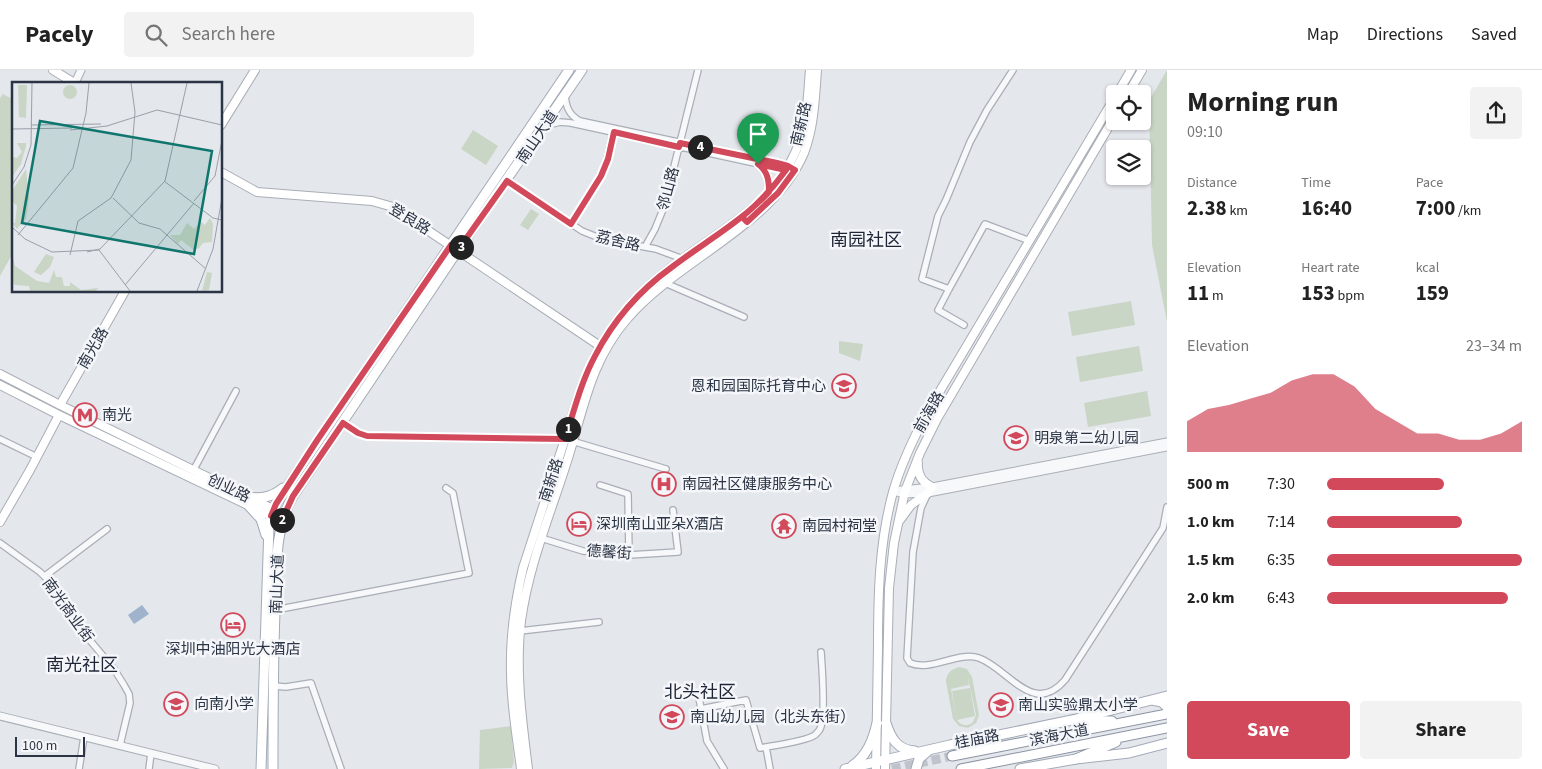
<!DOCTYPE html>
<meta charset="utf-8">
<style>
:root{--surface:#fff;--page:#f2f2f2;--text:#222;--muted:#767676;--line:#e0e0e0;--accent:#d1495b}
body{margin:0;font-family:"Source Sans 3","Noto Sans SC",sans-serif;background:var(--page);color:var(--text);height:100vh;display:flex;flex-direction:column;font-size:19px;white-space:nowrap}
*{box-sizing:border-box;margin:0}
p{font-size:16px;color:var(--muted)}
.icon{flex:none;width:28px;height:28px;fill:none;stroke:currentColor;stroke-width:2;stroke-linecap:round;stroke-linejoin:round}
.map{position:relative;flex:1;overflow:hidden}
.panel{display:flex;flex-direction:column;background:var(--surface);width:375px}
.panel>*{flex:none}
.buttons{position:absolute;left:1106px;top:15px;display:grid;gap:10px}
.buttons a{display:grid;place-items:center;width:45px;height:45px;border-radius:5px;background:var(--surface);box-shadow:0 1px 4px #0004;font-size:25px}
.scale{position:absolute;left:15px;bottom:12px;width:70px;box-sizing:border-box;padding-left:5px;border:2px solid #2b3445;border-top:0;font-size:14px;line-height:18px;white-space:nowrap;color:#2b3445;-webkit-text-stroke:4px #f4f6f9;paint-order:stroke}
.pin{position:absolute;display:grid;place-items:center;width:42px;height:42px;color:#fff;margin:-51px -21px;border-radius:50% 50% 50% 0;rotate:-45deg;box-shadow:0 0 5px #0007}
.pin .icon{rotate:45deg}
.km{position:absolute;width:25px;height:25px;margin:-12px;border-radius:50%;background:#222;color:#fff;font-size:14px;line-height:25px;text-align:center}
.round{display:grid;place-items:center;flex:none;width:52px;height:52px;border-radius:5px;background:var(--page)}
.head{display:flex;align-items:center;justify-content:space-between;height:85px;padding:0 20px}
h1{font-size:28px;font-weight:700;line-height:38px}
.stats{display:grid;grid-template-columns:repeat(3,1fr);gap:8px;height:85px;padding:5px 20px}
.stats div{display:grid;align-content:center}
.stats b{font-size:21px;font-weight:700}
.stats small{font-size:14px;font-weight:400}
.stats p{font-size:14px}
.chart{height:140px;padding:10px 20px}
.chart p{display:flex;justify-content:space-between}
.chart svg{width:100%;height:90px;margin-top:5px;fill:var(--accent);opacity:.7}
.cta{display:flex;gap:10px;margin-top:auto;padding:10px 20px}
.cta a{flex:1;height:58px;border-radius:5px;background:var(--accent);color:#fff;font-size:20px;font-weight:700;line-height:58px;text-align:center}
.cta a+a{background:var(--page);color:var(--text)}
ul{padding:0 20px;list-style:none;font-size:16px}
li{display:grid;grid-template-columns:80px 60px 1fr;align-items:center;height:38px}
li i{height:12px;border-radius:6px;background:var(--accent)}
header{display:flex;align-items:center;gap:30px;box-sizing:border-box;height:70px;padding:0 25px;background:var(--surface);border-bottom:1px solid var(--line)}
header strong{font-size:24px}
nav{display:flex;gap:28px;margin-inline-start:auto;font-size:18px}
.search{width:350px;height:45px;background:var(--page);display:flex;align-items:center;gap:12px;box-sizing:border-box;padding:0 18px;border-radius:5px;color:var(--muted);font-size:19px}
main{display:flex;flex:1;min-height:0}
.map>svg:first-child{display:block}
.green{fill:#c9d6c5;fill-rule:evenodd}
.water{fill:#9fb4cc}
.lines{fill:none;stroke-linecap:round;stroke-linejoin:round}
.trunk-tunnel{stroke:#bfc3cb;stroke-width:9;stroke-dasharray:9 4.5;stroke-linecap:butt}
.minor-casing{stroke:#a9aeb7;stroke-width:8}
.tertiary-casing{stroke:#a9aeb7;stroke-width:9}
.secondary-casing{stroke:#a9aeb7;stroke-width:10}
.primary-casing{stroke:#a3abb8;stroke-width:11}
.trunk-casing{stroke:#8b94a3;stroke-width:11}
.minor{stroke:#f7f8fa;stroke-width:5.5}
.tertiary{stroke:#f7f8fa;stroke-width:7}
.secondary{stroke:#fff;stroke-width:8}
.primary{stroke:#fff;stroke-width:9}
.trunk{stroke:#fff;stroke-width:9}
.route-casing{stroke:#fff;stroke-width:10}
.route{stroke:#d1495b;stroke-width:6}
.labels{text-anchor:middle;stroke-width:5;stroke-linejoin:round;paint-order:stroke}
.street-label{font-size:15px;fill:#2b3445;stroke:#f4f6f9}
.poi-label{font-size:15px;fill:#2b3445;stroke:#f4f6f9;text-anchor:start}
.quarter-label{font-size:18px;fill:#1d2536;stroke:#f4f6f9}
.inset-road{fill:none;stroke:#9a9fa9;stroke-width:1}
.view{fill:#0f766e;fill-opacity:0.15;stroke:#0f766e;stroke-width:2.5}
.inset-edge{fill:none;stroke:#2b3445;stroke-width:2.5}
</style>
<header>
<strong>Pacely</strong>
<div class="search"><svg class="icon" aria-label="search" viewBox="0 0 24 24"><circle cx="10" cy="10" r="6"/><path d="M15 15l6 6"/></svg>Search here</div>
<nav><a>Map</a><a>Directions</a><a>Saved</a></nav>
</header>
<main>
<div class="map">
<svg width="1167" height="699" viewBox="0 0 1167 699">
<rect width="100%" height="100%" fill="#e4e7ec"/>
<path class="green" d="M1167,0V252L1152,175L1149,31Z
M3,24L14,30V181L0,206V28Z
M473,60L498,76L486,95L461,79Z
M531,139L539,144L528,160L520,155Z
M1131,231L1135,255L1072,266L1068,242Z
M839,271L863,274L860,291L839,283Z
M1139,276L1143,301L1080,312L1076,287Z
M1147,321L1151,346L1088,357L1084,333Z
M959,597L967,599L972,607L979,645L976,653L968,658L959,656L953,649L946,612C946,604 951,599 959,597ZM968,607L976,645L973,652C968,657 961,656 957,650L975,646L970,618L952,621L957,650L951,619L969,615Z
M511,656L514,692L512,698L479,699L480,660Z"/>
<path class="water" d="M142,535L149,544L134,554L128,545Z"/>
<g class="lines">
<path class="trunk-tunnel" d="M892,699L952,686"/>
<g class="minor-casing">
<path id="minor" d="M565,25C566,37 569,45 580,51L777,93L791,98
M545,56L560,52L571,53L786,100H795
M507,111L582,161L602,169L656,179L683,189
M571,154L601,106L607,89L613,62
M645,177L655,159L664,137L698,0
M665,213L744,247
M949,219L985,154L1030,171
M964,255L938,240L949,219L922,209L938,146L946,130L970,72L987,40L1013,0
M343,353L358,363L367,366L565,369L666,399
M0,369L37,387
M193,401L236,321
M600,415L628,424L629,485
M927,425L921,438L913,482L907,588L910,593C931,602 958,581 979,588C1009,599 1033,647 1065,610L1163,458L1167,437
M541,468L583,481L629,485L678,482L673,440
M0,473L40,502L55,517L63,528L72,549L114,599L124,615L129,624L130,633L120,675
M45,506L107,459
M275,540L469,503L453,423L446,418
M520,561L599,552
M274,616L286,617L311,613L341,699
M699,628L707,671L724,699
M701,639L746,630L760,678L766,677L770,699
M766,677C778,675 806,671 815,665C817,663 819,661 820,659C826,648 822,596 821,582
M79,699L84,667
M149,699L151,683"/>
</g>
<g class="tertiary-casing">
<path id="tertiary" d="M75,13L81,0
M901,420L932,417L1167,372
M893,421L905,424L928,423L1167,377
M0,646L215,699"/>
</g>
<g class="secondary-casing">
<path id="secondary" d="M53,0L76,14
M1117,24L1131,0
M1128,24L1142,0
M221,55L255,0
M758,94C768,102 769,110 769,122
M221,102L257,122L372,131L393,137L600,276
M0,304L60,335L273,439L282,450
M0,315L59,345L275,448
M60,335L125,221
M918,393C917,404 921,412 932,417
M900,450L911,435L928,423
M0,452L30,400L59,345
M521,699C517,667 511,635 511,602C510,567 515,532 523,498C537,455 551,412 565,369C576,333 586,296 608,264C623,241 642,220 664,203C716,161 782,134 802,64C808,43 808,21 810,0
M528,699C522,650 515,601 521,551C529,493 552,440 569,385C584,336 592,289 627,249C677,190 773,156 804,83C814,57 815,28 817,0
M876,699C877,658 877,618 878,577C878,525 879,473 893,422C901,394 914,367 928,341L1115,27
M885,699L889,518L894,473L905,421L920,383L937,349L1115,46"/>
</g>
<g class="primary-casing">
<path id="primary" d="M248,427C262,429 272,427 283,418
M249,436L261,449L266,465
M1152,630L1162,632L1167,637
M886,653C891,669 898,680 915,681
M852,696C867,686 873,670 877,653
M261,699L269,456L273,439L283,423L569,0
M273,699C273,647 273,594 275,542C277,503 273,461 293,426L458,180L582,0
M845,699L950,675L1072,650L1167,626
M916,699L919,689L928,681
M1020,699L1076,689L1129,683L1167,673"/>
</g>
<g class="trunk-casing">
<path id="trunk" d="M1072,650L1112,651
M952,686L1167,644
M1076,689L1116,672
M961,699L1167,658"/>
</g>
<use href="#minor" class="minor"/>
<use href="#tertiary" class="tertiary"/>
<use href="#secondary" class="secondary"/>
<use href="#primary" class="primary"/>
<use href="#trunk" class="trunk"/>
</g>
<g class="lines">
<g class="route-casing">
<path id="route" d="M758,94C768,102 769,110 769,122C741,152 705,172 672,197C640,220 613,251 595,286C581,312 574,341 565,369L367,366L358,363L343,353L293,426L282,450L271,446L276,434L318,369L451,175L458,180L507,111L571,154L601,106L608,89L614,62L679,77L680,73L777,93L788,96L795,100L778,123L747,152L742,147C759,133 773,118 786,100L758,94"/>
</g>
<use href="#route" class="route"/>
</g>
<defs>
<g id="school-ring" transform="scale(1.25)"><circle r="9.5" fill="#f4f6f9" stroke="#d1495b" stroke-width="1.5"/><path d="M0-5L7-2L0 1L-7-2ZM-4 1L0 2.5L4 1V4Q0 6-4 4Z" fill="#d1495b"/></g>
<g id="metro-ring" transform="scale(1.25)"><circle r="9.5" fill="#f4f6f9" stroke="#d1495b" stroke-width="1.5"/><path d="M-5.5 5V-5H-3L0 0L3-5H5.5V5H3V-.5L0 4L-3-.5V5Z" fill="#d1495b"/></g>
<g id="hospital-ring" transform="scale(1.25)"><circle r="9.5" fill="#f4f6f9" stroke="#d1495b" stroke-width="1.5"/><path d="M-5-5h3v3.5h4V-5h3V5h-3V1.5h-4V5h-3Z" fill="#d1495b"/></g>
<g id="hotel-ring" transform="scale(1.25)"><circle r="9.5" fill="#f4f6f9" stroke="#d1495b" stroke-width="1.5"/><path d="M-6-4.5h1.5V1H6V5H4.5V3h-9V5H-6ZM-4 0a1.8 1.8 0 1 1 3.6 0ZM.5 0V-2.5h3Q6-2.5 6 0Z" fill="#d1495b"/></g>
<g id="temple-ring" transform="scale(1.25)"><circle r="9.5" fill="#f4f6f9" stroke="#d1495b" stroke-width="1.5"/><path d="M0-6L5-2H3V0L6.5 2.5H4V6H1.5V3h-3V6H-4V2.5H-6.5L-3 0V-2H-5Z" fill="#d1495b"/></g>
</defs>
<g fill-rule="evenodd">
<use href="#school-ring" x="844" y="316"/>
<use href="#metro-ring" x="85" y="345"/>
<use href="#school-ring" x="1016" y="368"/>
<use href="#hospital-ring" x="664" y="414"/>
<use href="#hotel-ring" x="579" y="454"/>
<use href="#temple-ring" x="784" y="456"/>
<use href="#hotel-ring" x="233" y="555"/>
<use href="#school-ring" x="176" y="634"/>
<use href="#school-ring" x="1001" y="635"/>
<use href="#school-ring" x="672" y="647"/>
</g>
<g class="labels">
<g class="street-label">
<text transform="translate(801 54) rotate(-77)" y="5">南新路</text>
<text transform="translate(537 67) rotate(-56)" y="5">南山大道</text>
<text transform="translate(668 119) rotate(-75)" y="5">邻山路</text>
<text transform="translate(410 149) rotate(31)" y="5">登良路</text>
<text transform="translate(618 171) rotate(13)" y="5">荔舍路</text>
<text transform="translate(93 278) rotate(-60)" y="5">南光路</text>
<text transform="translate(929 342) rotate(-60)" y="5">前海路</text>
<text transform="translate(551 410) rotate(-72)" y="5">南新路</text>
<text transform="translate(229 418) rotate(26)" y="5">创业路</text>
<text transform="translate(609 482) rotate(4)" y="5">德馨街</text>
<text transform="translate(277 514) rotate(-88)" y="5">南山大道</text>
<text transform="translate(68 540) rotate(54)" y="5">南光商业街</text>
<text transform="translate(1059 665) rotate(-11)" y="5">滨海大道</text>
<text transform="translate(977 669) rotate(-11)" y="5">桂庙路</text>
</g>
<g class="poi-label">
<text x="826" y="321" text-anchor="end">恩和园国际托育中心</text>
<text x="102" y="350">南光</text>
<text x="1034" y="373">明泉第二幼儿园</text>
<text x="682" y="419">南园社区健康服务中心</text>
<text x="596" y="459">深圳南山亚朵X酒店</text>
<text x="802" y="461">南园村祠堂</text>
<text x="233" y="584" text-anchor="middle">深圳中油阳光大酒店</text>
<text x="194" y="639">向南小学</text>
<text x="1018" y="640">南山实验鼎太小学</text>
<text x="690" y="652">南山幼儿园（北头东街）</text>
</g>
<g class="quarter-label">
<text x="866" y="176">南园社区</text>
<text x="82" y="601">南光社区</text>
<text x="700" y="628">北头社区</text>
</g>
</g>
<g transform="translate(12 12)">
<rect width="210" height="210" fill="#e4e7ec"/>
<path d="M6,3H15L14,36L7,35ZM51 10a7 7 0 1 1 14 0a7 7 0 1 1-14 0ZM5,61H14V64L9,82L0,95V75L5,76L10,70ZM14,87L17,116L14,137L5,147L0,141H3L5,124L0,119V109ZM198,136L201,142L200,160L191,161L187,166L182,168L169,158L166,162L158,153H168L175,141L182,147L189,140L193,143ZM0,172L3,184L25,199L37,201L42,188L44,195H50L52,204H58V200L69,208L86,206L84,209H18L17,204L3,203L0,200ZM34,172L42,175L38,185L29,193L22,190ZM195,190L200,191L197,208L190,209Z" fill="#c9d6c5"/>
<path class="inset-road" d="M19,43L89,42M0,47L60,46M58,48L95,44L145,28L210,43M152,99L201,136L210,138M0,103L12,85L19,63L20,1M101,116L127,141L148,147L194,187M182,119L203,94L210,58M0,145L13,157L40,170L87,168L118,209M6,153L61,86L74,31L77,1M75,170L88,167L153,99L175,1M58,173L66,139L99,116L119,78L123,30L119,1M113,203L182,121M185,209L201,167L210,116"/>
<path class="view" d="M28,39L200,69L182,172L10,141Z"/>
<rect width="210" height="210" class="inset-edge"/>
</g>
</svg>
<div class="buttons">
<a><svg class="icon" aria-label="locate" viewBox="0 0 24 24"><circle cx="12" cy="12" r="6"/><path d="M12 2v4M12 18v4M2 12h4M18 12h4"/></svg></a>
<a><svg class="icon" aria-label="layers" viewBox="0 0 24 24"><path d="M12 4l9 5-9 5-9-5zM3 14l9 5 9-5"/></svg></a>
</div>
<div class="scale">100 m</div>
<div class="pin" style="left:758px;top:94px;background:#1e9e55"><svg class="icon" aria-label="arrive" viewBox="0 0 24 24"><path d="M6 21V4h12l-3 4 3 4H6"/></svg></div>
<b class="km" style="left:568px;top:359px">1</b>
<b class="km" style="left:282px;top:450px">2</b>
<b class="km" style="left:461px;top:177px">3</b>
<b class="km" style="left:700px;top:77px">4</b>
</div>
<section class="panel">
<div class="head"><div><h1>Morning run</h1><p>09:10</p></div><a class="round"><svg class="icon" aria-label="share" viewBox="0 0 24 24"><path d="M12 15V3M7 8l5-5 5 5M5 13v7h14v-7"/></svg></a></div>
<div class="stats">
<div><p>Distance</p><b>2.38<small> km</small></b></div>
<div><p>Time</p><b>16:40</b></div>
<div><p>Pace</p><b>7:00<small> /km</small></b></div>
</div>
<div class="stats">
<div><p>Elevation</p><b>11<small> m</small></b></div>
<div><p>Heart rate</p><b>153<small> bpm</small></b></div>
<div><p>kcal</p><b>159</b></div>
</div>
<div class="chart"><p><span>Elevation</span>23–34 m</p>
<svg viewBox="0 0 160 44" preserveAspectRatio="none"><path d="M0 44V29L10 23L20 21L30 18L40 15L50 9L60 6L70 6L80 12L90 23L100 29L110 35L120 35L130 38L140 38L150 35L160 29V44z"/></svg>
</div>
<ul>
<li><b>500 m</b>7:30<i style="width:60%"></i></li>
<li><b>1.0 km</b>7:14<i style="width:69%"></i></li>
<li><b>1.5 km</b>6:35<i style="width:100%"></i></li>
<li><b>2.0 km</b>6:43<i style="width:93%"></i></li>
</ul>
<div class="cta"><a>Save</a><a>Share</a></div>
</section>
</main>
